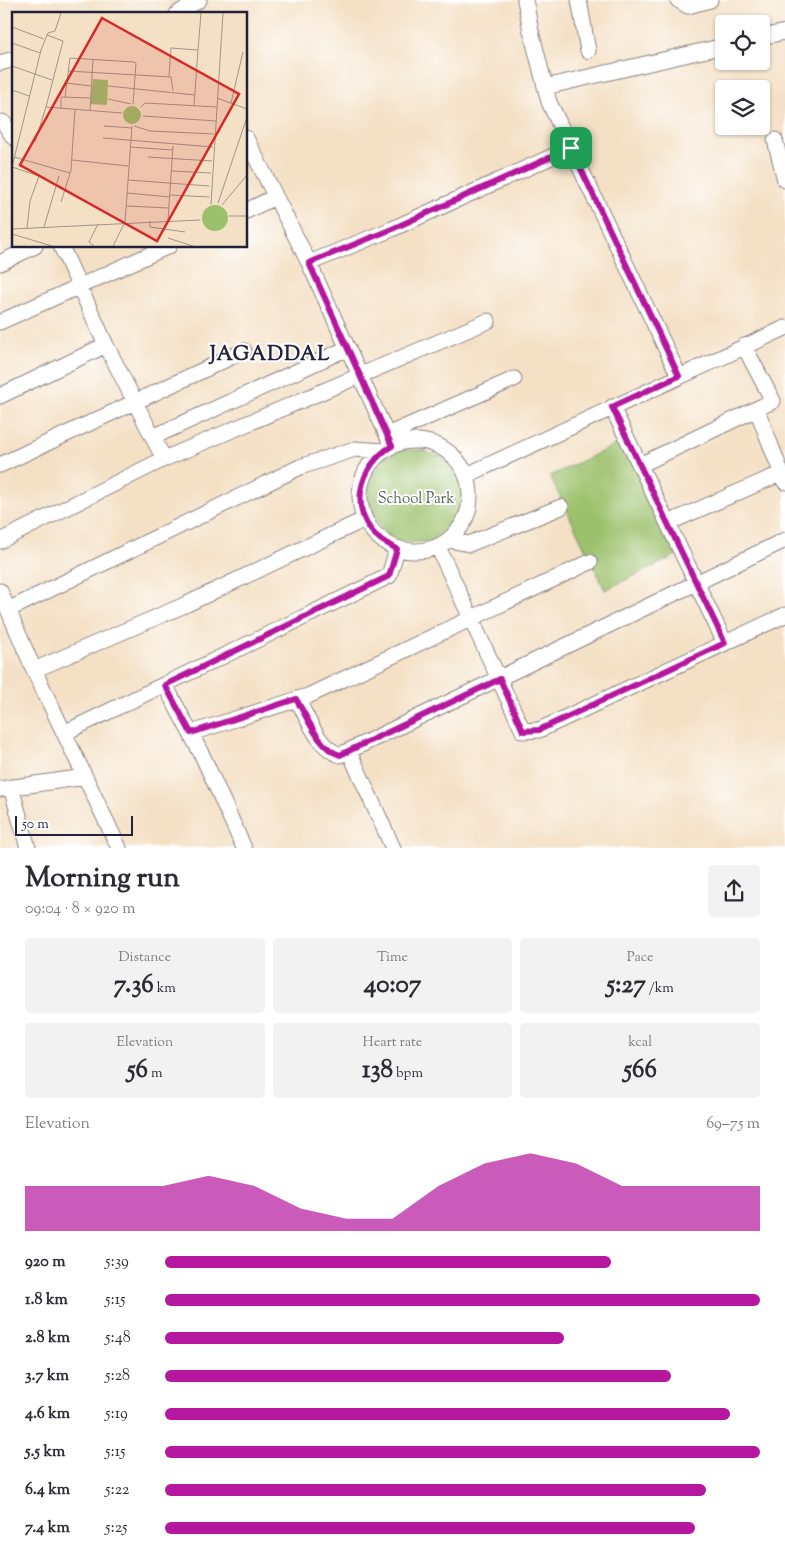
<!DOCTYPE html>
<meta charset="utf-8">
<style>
:root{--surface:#fff;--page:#f2f2f3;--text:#2b2b33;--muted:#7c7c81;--accent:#b5179e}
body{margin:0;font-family:"Sorts Mill Goudy",serif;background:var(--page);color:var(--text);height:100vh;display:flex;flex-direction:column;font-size:19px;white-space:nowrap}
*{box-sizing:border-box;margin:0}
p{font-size:16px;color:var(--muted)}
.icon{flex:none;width:28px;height:28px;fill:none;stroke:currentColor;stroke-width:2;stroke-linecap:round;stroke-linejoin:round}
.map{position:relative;height:848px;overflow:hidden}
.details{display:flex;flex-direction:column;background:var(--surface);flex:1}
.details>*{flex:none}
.tools{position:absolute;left:715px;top:15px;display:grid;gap:10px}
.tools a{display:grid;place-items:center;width:55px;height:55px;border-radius:5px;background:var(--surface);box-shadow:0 1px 4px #0004;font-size:25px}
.scale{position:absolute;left:15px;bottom:12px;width:118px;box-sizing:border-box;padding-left:5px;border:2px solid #22223b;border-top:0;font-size:14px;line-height:18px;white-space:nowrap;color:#22223b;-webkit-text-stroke:4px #fff;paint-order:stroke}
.pin{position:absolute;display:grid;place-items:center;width:42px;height:42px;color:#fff;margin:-21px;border-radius:10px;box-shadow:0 2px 8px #0006}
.round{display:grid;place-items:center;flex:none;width:52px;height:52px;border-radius:5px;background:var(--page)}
.overview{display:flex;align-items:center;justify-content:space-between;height:85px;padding:0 25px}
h1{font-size:28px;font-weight:700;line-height:38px}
.stats{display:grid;grid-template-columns:repeat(3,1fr);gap:8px;height:85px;padding:5px 25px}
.stats div{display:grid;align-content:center;border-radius:5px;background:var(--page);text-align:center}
.stats b{font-size:25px;font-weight:700}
.stats small{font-size:14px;font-weight:400}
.stats p{font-size:14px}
.chart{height:140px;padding:10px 25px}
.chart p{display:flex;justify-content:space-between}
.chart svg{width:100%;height:90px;margin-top:5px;fill:var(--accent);opacity:.7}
ul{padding:0 25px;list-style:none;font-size:16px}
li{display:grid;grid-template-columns:80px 60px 1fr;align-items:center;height:38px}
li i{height:12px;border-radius:6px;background:var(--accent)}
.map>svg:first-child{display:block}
.green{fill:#9cc16c;stroke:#5f7254}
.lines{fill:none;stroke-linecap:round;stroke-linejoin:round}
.street-casing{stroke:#8b8180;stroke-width:17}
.street{stroke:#fff;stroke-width:15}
.route-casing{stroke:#fff;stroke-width:10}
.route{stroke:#b5179e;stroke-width:6}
.labels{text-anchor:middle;stroke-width:4;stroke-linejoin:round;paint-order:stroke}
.park-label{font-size:15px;fill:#53624f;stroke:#fff}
.district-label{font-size:20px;font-weight:bold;letter-spacing:1px;fill:#22223b;stroke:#fff}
.inset-road{fill:none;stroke:#a0948d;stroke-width:1}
.view{fill:#d62828;fill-opacity:0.15;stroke:#d62828;stroke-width:2.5}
.inset-edge{fill:none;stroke:#22223b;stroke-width:2.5}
</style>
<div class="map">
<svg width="785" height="848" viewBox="0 0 785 848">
<rect width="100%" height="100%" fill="#fff"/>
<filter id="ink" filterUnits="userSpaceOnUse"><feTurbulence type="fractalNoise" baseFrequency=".02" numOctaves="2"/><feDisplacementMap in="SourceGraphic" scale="10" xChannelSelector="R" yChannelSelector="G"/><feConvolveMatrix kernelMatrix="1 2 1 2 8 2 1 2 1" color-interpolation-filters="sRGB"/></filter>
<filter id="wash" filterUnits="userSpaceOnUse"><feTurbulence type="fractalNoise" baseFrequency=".0096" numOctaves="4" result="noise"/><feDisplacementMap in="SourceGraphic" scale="20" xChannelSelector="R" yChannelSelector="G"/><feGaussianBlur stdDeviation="1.12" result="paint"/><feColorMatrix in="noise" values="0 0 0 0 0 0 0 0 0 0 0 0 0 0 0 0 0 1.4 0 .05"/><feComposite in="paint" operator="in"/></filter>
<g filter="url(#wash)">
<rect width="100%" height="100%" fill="#f4e0c4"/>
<path class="green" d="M626,440L677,555L605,590L550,476Z
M402,450H421L442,457L455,469L462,486L463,512L447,532L434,542H397L383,532L368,498L372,476L384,457Z"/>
</g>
<g filter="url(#ink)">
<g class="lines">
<g class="street-casing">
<path id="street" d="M525,0L531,31L549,102L679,376
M579,0L588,51
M678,0L688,6L710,0
M177,14L199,0
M761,37L785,32
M0,63L14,59
M545,87L724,46
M3,122L14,138
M246,138L309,263L392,446
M775,140L785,180
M246,211L275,197
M61,246L106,345L164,459
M0,263L35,246
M309,263L392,229L571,148
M0,322L169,246
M0,396L106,345
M612,407L725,643
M757,410L785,482
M387,435L514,379
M153,437L348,348
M360 496a55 55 0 1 1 110 0a55 55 0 1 1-110 0Z
M0,465L244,351
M640,465L773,401L744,346
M467,475L785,328
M668,523L782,473
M450,540L469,544L561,507
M0,541L164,459L488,321
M438,547L523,731L539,730L785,615
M0,591L34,670L119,848
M8,610L300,467L355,449L383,451
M34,670L187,604L365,519
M165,685L203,757L244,848
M297,699C308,718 318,748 340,755L785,540
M64,733L389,576L397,549
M191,733L308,696L590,562
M349,751L393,848
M11,787L28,848
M0,789L85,777"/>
</g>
<use href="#street" class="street"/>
</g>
</g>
<g class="lines" filter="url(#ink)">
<g class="route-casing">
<path id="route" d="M571,148L679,376L612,407L725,643L539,730L523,731L500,679L340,755C318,748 308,718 296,699L191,733L165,685L389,576L397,549C392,546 385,543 380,539C347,513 359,465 392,446L309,263L392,229Z"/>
</g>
<use href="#route" class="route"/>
</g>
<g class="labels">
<g class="park-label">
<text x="416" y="503">School Park</text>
</g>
<g class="district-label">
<text x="270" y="360">JAGADDAL</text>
</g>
</g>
<g transform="translate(12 12)">
<rect width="235" height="235" fill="#f4e0c4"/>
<path d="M81,67L96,68L95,93L78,92ZM111 103a9 9 0 1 1 18 0a9 9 0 1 1-18 0ZM190 206a13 13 0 1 1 26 0a13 13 0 1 1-26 0Z" fill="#9cc16c"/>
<path class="inset-road" d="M0,15L32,27M35,23L51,29L34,95L110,101M0,31L28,41M0,54L40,68M56,59L159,65L161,79M157,65L159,36L186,38L189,1M54,71L79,74M96,74L183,83M0,78L17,84M53,85L58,46L122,50L124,51L121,92M205,86L235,97M96,87L119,92M219,91L231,40M182,94L186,38M129,95L133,91L205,95M49,97V85L78,86M78,99L81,47M131,104L204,109M92,114L120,116M122,114L138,119L202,122M91,126L201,135M23,130L34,95M118,135L161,138M2,145L58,161M136,145L200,149M60,148L116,154M0,155L29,38L36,21L43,19L49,1M0,155L27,164L18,189L15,216M160,159L199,161M116,168L197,174M115,181L158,185M158,183L197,185M49,190L59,158L63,98M206,191L235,105M199,192L211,1M210,193L235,163M115,194L157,196M217,204H235M156,208L161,134M138,209V215L173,220M32,215L47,164M0,217L188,208M0,222L40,234M156,226L181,234M82,234L77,230L86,212M101,234L113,210L120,114"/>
<path class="view" d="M90,6L227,82L145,229L8,153Z"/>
<rect width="235" height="235" class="inset-edge"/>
</g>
</svg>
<div class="tools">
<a><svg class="icon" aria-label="locate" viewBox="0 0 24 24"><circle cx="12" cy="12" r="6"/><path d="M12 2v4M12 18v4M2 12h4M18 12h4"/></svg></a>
<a><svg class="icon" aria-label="layers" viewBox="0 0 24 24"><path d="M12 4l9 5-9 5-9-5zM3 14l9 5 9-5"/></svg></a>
</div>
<div class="scale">50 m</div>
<div class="pin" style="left:571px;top:148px;background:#1e9e55"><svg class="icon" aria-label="arrive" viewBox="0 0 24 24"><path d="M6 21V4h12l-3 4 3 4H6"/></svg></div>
</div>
<section class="details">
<div class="overview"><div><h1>Morning run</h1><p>09:04 · 8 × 920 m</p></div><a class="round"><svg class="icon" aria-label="share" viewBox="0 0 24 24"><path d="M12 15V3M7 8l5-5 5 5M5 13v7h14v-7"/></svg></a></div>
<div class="stats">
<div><p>Distance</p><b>7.36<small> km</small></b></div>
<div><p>Time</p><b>40:07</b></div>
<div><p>Pace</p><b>5:27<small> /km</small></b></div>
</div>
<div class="stats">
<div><p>Elevation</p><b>56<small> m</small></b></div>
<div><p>Heart rate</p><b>138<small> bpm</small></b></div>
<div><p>kcal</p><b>566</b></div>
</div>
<div class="chart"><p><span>Elevation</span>69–75 m</p>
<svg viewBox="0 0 160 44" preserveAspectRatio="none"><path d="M0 44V22L10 22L20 22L30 22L40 17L50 22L60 33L70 38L80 38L90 22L100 11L110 6L120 11L130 22L140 22L150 22L160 22V44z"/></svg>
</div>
<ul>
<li><b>920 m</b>5:39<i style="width:75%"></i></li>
<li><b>1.8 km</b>5:15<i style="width:100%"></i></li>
<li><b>2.8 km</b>5:48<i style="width:67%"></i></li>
<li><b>3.7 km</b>5:28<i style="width:85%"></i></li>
<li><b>4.6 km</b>5:19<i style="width:95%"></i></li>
<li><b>5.5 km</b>5:15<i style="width:100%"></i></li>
<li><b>6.4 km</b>5:22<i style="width:91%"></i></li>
<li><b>7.4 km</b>5:25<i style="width:89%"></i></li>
</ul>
</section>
